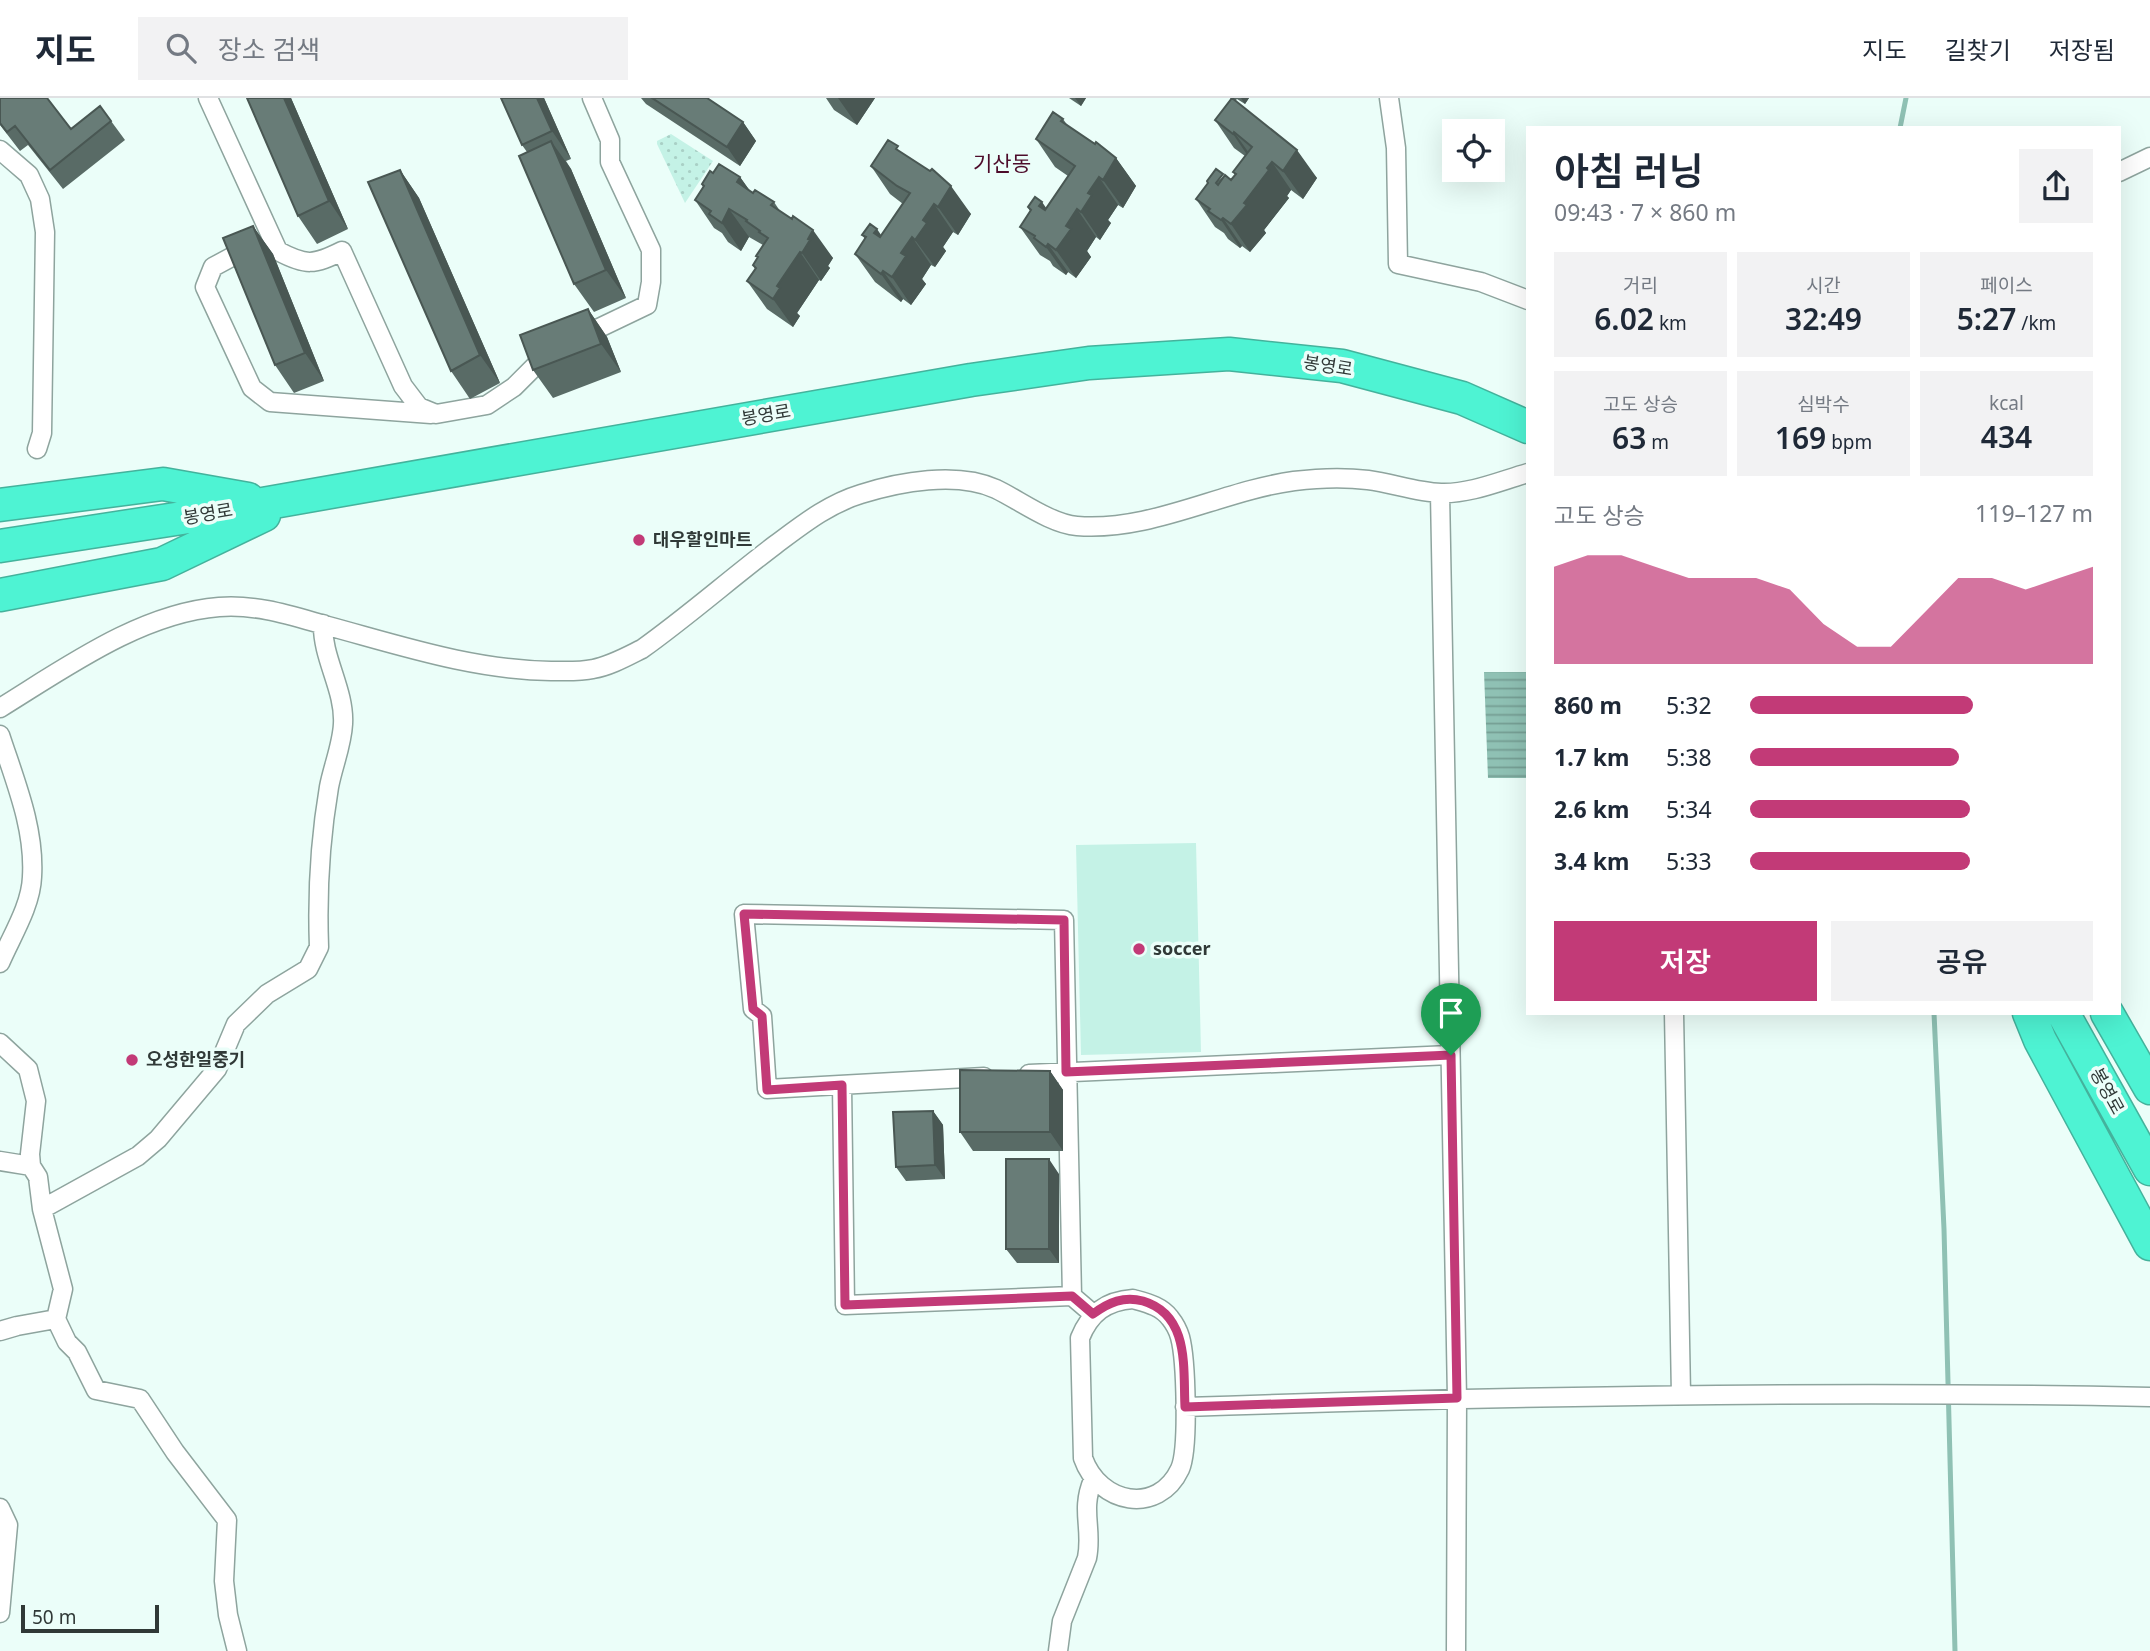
<!DOCTYPE html>
<html lang="ko">
<meta charset="utf-8">
<style>
:root{--surface:#fff;--page:#f2f2f3;--text:#1f2937;--muted:#747a83;--line:#e0e1e3;--accent:#c23a77}
body{margin:0;font-family:"Noto Sans","Noto Sans KR",sans-serif;background:var(--page);color:var(--text);height:100vh;display:flex;flex-direction:column;font-size:26px;white-space:nowrap}
*{box-sizing:border-box;margin:0}
p{font-size:23px;color:var(--muted)}
.icon{flex:none;width:38px;height:38px;fill:none;stroke:currentColor;stroke-width:2;stroke-linecap:round;stroke-linejoin:round}
.map{position:relative;flex:1;overflow:hidden}
.panel{position:absolute;left:1526px;top:28px;width:595px;height:889px;display:flex;flex-direction:column;background:var(--surface);border-radius:0px;box-shadow:0 7px 28px #0002}
.panel>*{flex:none}
.controls{position:absolute;left:1442px;top:21px;display:grid;gap:14px}
.controls a{display:grid;place-items:center;width:63px;height:63px;border-radius:0px;background:var(--surface);box-shadow:0 7px 28px #0002;font-size:35px}
.scale{position:absolute;left:21px;bottom:18px;width:138px;box-sizing:border-box;padding-left:7px;border:4px solid #303937;border-top:0;font-size:19px;line-height:24px;white-space:nowrap;color:#303937;-webkit-text-stroke:5px #ebfef9;paint-order:stroke}
.pin{position:absolute;display:grid;place-items:center;width:60px;height:60px;color:#fff;margin:-72px -30px;border-radius:50% 50% 50% 0;rotate:-45deg;box-shadow:0 0 7px #0007}
.pin .icon{rotate:45deg}
.round{display:grid;place-items:center;flex:none;width:74px;height:74px;border-radius:0px;background:var(--page)}
.head{display:flex;align-items:center;justify-content:space-between;height:119px;padding:0 28px}
h1{font-size:38px;font-weight:600;line-height:52px}
.figures{display:grid;grid-template-columns:repeat(3,1fr);gap:10px;height:119px;padding:7px 28px}
.figures div{display:grid;align-content:center;border-radius:0px;background:var(--page);text-align:center}
.figures b{font-size:30px;font-weight:600}
.figures small{font-size:19px;font-weight:400}
.figures p{font-size:19px}
.chart{height:196px;padding:14px 28px}
.chart p{display:flex;justify-content:space-between}
.chart svg{width:100%;height:126px;margin-top:7px;fill:var(--accent);opacity:.7}
.action{display:flex;gap:14px;margin-top:auto;padding:14px 28px}
.action a{flex:1;height:80px;border-radius:0px;background:var(--accent);color:#fff;font-size:28px;font-weight:600;line-height:80px;text-align:center}
.action a+a{background:var(--page);color:var(--text)}
ul{padding:0 28px;list-style:none;font-size:23px}
li{display:grid;grid-template-columns:112px 84px 1fr;align-items:center;height:52px}
li i{height:18px;border-radius:9px;background:var(--accent)}
header{display:flex;align-items:center;gap:42px;box-sizing:border-box;height:98px;padding:0 35px;background:var(--surface);border-bottom:2px solid var(--line)}
header strong{font-size:33px}
nav{display:flex;gap:38px;margin-inline-start:auto;font-size:24px}
.search{width:490px;height:63px;background:var(--page);display:flex;align-items:center;gap:18px;box-sizing:border-box;padding:0 24px;border-radius:0px;color:var(--muted);font-size:26px}
.map>svg:first-child{display:block}
.grass{fill:url(#grass-dots)}
.garden{fill:#c4f2e6}
.water{fill:url(#water-rules)}
.lines{fill:none;stroke-linecap:round;stroke-linejoin:round}
.stream{stroke:#8fc1b4;stroke-width:5}
.street-casing{stroke:#8ea49e;stroke-width:21}
.highway-casing{stroke:#44b29c;stroke-width:35}
.street{stroke:#fff;stroke-width:18}
.highway{stroke:#4ef3d3;stroke-width:32}
.wall{fill:#596b66}
.shaded-wall{fill:#495753}
.building{fill:#687c77;stroke:#495753;stroke-width:2}
.route-casing{stroke:#fff;stroke-width:14}
.route{stroke:#c23a77;stroke-width:9}
.poi-dot{fill:#c23a77;stroke:#ebfef9;stroke-width:2.5}
.labels{text-anchor:middle;stroke-width:7;stroke-linejoin:round;paint-order:stroke}
.street-label{font-size:18px;fill:#303937;stroke:#ebfef9}
.poi-label{font-size:18px;font-weight:bold;fill:#303937;stroke:#ebfef9;text-anchor:start}
.quarter-label{font-size:21px;fill:#4d0b2a;stroke:#ebfef9}
</style>
<header>
<strong>지도</strong>
<div class="search"><svg class="icon" aria-label="search" viewBox="0 0 24 24"><circle cx="10" cy="10" r="6"/><path d="M15 15l6 6"/></svg>장소 검색</div>
<nav><a>지도</a><a>길찾기</a><a>저장됨</a></nav>
</header>
<div class="map">
<svg width="2150" height="1553" viewBox="0 0 2150 1553">
<defs>
<pattern id="grass-dots" width="8" height="8" patternUnits="userSpaceOnUse" patternTransform="scale(1.75)"><rect width="8" height="8" fill="#c4f2e6"/><path d="M2 2h.1M6 6h.1" fill="none" stroke="#a9d0c6" stroke-width="1.8" stroke-linecap="round"/></pattern>
<pattern id="water-rules" width="6" height="5" patternUnits="userSpaceOnUse" patternTransform="scale(1.75)"><rect width="6" height="5" fill="#8fc1b4"/><path d="M0 2.5h6" fill="none" stroke="#759e93"/></pattern>
</defs>
<rect width="100%" height="100%" fill="#ebfef9"/>
<path class="grass" d="M671,36L713,63L685,105L657,46V43Z"/>
<path class="garden" d="M1196,745L1201,954L1081,957L1076,747Z"/>
<path class="water" d="M1484,574H1528V680H1488Z"/>
<g class="lines">
<path class="stream" d="M1900,30L1906,0
M1934,915L1944,1131L1955,1553"/>
<g class="street-casing">
<path id="street" d="M208,0L278,153C306,168 314,167 342,153L403,288L419,309L436,316L487,307L514,289L549,254
M1389,0L1396,50L1398,166L1481,184L1528,202
M0,52L29,77L40,101L45,134L42,335L37,351
M2119,74L2150,59
M252,148L213,169L205,189L252,290L270,304L431,316
M579,237L599,230L647,207L651,184V152L610,64V42L592,0
M1440,395L1457,1300L1456,1553
M0,610C65,570 141,515 219,509C258,506 292,518 328,528C402,548 474,572 551,573C564,573 579,574 593,571C610,568 626,559 642,551C687,519 730,481 775,447C802,427 828,406 861,396C899,384 957,373 996,391C1019,402 1051,426 1077,428C1151,434 1221,393 1294,383C1318,380 1344,379 1368,382C1392,385 1416,394 1441,395C1470,396 1500,383 1528,375
M0,637C15,683 35,730 32,779C31,808 11,839 0,865
M1674,915L1681,1297
M0,945L28,971L36,1003L30,1056L31,1068
M1029,976L1450,957
M984,979L767,991L762,918L753,911L744,816L1064,822L1072,1198L1093,1216
M842,987L845,1207L1072,1198
M0,1063L31,1068L38,1079L42,1111L63,1191L56,1221L67,1244L77,1254L96,1292L140,1301L175,1354L227,1422L224,1483L228,1517L237,1553
M42,1111L138,1058L158,1041L217,971L236,926L267,896L308,871L319,849C317,795 320,742 329,689C333,668 342,647 343,626C345,592 322,560 323,526
M1133,1201C1147,1205 1161,1208 1170,1220C1174,1225 1178,1232 1180,1239C1186,1261 1189,1351 1180,1371C1158,1418 1099,1406 1083,1360L1080,1240C1090,1215 1106,1203 1133,1201Z
M0,1233L17,1228L56,1221
M1185,1309C1506,1298 1828,1292 2150,1299
M0,1410L8,1427L0,1515
M1058,1553L1062,1523L1087,1460C1093,1431 1080,1412 1093,1382"/>
</g>
<g class="highway-casing">
<path id="highway" d="M0,407L163,386L248,401
M0,448L182,420L971,282L1089,265L1229,256L1342,268L1462,300L1528,329
M0,497L162,466L264,417
M2029,915L2040,942L2150,1146
M2063,915L2150,1071
M2107,915L2150,990"/>
</g>
<use href="#street" class="street"/>
<use href="#highway" class="highway"/>
</g>
<path class="wall" d="M0,0L71,31L111,23L125,42L63,91L28,47L20,53L0,27Z
M247,0H291L348,131L317,146L298,118Z
M501,0H544L571,61L566,63L571,71L626,200L594,214L574,186L527,54L522,47Z
M641,0H707L743,24L756,43L740,68L646,6Z
M826,0H875L857,27L834,12Z
M1069,0H1086L1081,8Z
M1230,0H1249L1245,6L1237,1L1235,3L1317,80L1303,101L1291,92L1287,98L1289,100L1264,132L1266,135L1250,154L1242,148L1240,150L1228,141L1224,135L1215,129L1196,101L1224,78L1231,82L1235,76L1233,74L1245,58L1234,50L1215,22L1231,1Z
M1063,21L1068,28L1116,60L1136,88L1123,110L1118,107L1108,122L1111,125L1100,142L1096,139L1087,153L1091,159L1076,180L1068,174L1066,177L1053,168L1050,163L1040,157L1020,129L1030,113L1028,109L1046,110L1068,78L1055,69L1036,41Z
M902,55L971,116L958,137L953,134L943,149L946,153L935,169L931,167L922,181L926,186L911,207L903,201L901,204L875,184L855,156L865,141L862,137H881L903,106L890,96L871,68Z
M400,72L419,100L500,285L470,301L451,273Z
M713,75L740,79L750,93L774,104L780,113L833,160L828,168L830,170L821,183L819,182L797,215L800,218L793,229L767,211L747,183L755,171L753,167L757,160L756,158L763,147L749,139L741,153L728,144L722,135L714,130L695,102L703,89L702,86Z
M253,128L273,156L324,283L294,295L275,267Z
M588,211L607,239L621,274L553,300L533,272Z
M1050,973L1063,992V1053H973L960,1034Z
M933,1013L943,1027L945,1081L906,1083L896,1069Z
M1059,1076V1165H1017L1006,1151Z"/>
<path class="shaded-wall" d="M284,0H291L348,131L329,103Z
M537,0H544L571,61L552,33Z
M838,0H875L857,27Z
M1075,0H1086L1081,8Z
M1241,0H1249L1245,6Z
M743,24L756,43L740,68L727,49Z
M1234,34L1254,62L1252,64L1233,36Z
M551,43L571,71L626,200L606,172Z
M1297,52L1317,80L1303,101L1283,73Z
M1116,60L1136,88L1123,110L1103,82Z
M1272,64L1291,92L1287,98L1289,100L1264,132L1266,135L1250,154L1231,126L1244,105Z
M400,72L419,100L500,285L480,257Z
M740,79L760,107L737,84Z
M1099,79L1118,107L1108,122L1111,125L1100,142L1081,114L1088,95Z
M951,88L971,116L958,137L938,109Z
M1042,104L1061,131L1039,108Z
M934,106L953,134L943,149L946,153L935,169L915,142L923,122Z
M729,111L749,139L741,153L722,125Z
M1077,111L1096,139L1087,153L1091,159L1076,180L1056,152L1066,128Z
M1223,120L1242,148L1240,150L1221,122Z
M253,128L273,156L324,283L305,255Z
M877,131L896,159L874,135Z
M813,132L833,160L828,168L830,170L821,183L802,155L808,141Z
M912,139L931,167L922,181L926,186L911,207L892,179L901,155Z
M1048,146L1068,174L1066,177L1046,149Z
M800,154L819,182L797,215L800,218L793,229L773,201L777,188Z
M883,173L903,201L901,204L881,176Z
M588,211L607,239L621,274L601,246Z
M1050,973L1063,992V1053L1050,1034Z
M933,1013L943,1027L945,1081L935,1067Z
M1049,1061L1059,1076V1165L1049,1151Z"/>
<path class="building" d="M0,0H47L71,31L100,8L111,23L50,72L15,28L7,34L0,25Z
M247,0H284L329,103L298,118Z
M501,0H537L552,33L522,47Z
M652,0H707L743,24L727,49Z
M1232,0L1297,52L1283,73L1272,64L1267,70L1269,72L1244,105L1247,107L1231,126L1223,120L1221,122L1208,113L1210,111L1196,101L1208,85L1207,83L1216,71L1223,76L1216,85L1218,87L1225,77L1231,82L1236,76L1233,74L1252,49L1234,34L1233,36L1215,22Z
M1053,14L1063,21L1061,23L1095,46L1096,44L1116,60L1103,82L1099,79L1088,95L1092,97L1081,114L1077,111L1066,128L1071,131L1056,152L1048,146L1046,149L1034,140L1035,138L1020,129L1031,112L1028,109L1035,99L1042,104L1039,108L1045,112L1075,68L1036,41Z
M888,42L898,48L896,51L930,73L932,71L951,88L938,109L934,106L923,122L927,125L915,142L912,139L901,155L906,158L892,179L883,173L881,176L855,156L866,139L862,137L870,126L877,131L874,135L880,139L910,95L897,88L871,68Z
M551,43L606,172L574,186L519,58Z
M719,66L740,79L737,84L753,95L755,92L774,104L771,107L792,121L793,118L813,132L808,141L810,142L802,155L800,154L777,188L780,190L773,201L747,183L756,170L753,167L758,159L756,158L768,140L759,134L760,133L746,123L747,122L729,111L722,125L709,116L711,113L695,102L704,88L702,86L710,73L713,75Z
M400,72L480,257L451,273L368,84Z
M253,128L305,255L275,267L223,140Z
M588,211L601,246L533,272L520,237Z
M960,972L1050,973V1034H960Z
M933,1013L935,1067L896,1069L893,1014Z
M1006,1061H1049V1151H1006Z"/>
<g class="lines">
<g class="route-casing">
<path id="route" d="M744,816L1064,822L1066,974L1451,957L1457,1300L1185,1309C1183,1270 1190,1217 1143,1203C1124,1198 1109,1204 1093,1216L1072,1198L845,1207L842,987L767,992L762,918L753,911Z"/>
</g>
<use href="#route" class="route"/>
</g>
<g class="poi-dot">
<circle cx="639" cy="442" r="7"/>
<circle cx="1139" cy="851" r="7"/>
<circle cx="132" cy="962" r="7"/>
</g>
<g class="labels">
<g class="street-label">
<text transform="translate(1328 268) rotate(9)" y="6">봉영로</text>
<text transform="translate(766 317) rotate(-10)" y="6">봉영로</text>
<text transform="translate(208 416) rotate(-10)" y="6">봉영로</text>
<text transform="translate(2107 993) rotate(61)" y="6">봉영로</text>
</g>
<g class="poi-label">
<text x="653" y="448">대우할인마트</text>
<text x="1153" y="857">soccer</text>
<text x="146" y="968">오성한일중기</text>
</g>
<g class="quarter-label">
<text x="1002" y="73">기산동</text>
</g>
</g>
</svg>
<div class="controls">
<a><svg class="icon" aria-label="locate" viewBox="0 0 24 24"><circle cx="12" cy="12" r="6"/><path d="M12 2v4M12 18v4M2 12h4M18 12h4"/></svg></a>
</div>
<div class="scale">50 m</div>
<div class="pin" style="left:1451px;top:957px;background:#1e9e55"><svg class="icon" aria-label="arrive" viewBox="0 0 24 24"><path d="M6 21V4h12l-3 4 3 4H6"/></svg></div>
<section class="panel">
<div class="head"><div><h1>아침 러닝</h1><p>09:43 · 7 × 860 m</p></div><a class="round"><svg class="icon" aria-label="share" viewBox="0 0 24 24"><path d="M12 15V3M7 8l5-5 5 5M5 13v7h14v-7"/></svg></a></div>
<div class="figures">
<div><p>거리</p><b>6.02<small> km</small></b></div>
<div><p>시간</p><b>32:49</b></div>
<div><p>페이스</p><b>5:27<small> /km</small></b></div>
</div>
<div class="figures">
<div><p>고도 상승</p><b>63<small> m</small></b></div>
<div><p>심박수</p><b>169<small> bpm</small></b></div>
<div><p>kcal</p><b>434</b></div>
</div>
<div class="chart"><p><span>고도 상승</span>119–127 m</p>
<svg viewBox="0 0 160 44" preserveAspectRatio="none"><path d="M0 44V10L10 6L20 6L30 10L40 14L50 14L60 14L70 18L80 30L90 38L100 38L110 26L120 14L130 14L140 18L150 14L160 10V44z"/></svg>
</div>
<ul>
<li><b>860 m</b>5:32<i style="width:65%"></i></li>
<li><b>1.7 km</b>5:38<i style="width:61%"></i></li>
<li><b>2.6 km</b>5:34<i style="width:64%"></i></li>
<li><b>3.4 km</b>5:33<i style="width:64%"></i></li>
</ul>
<div class="action"><a>저장</a><a>공유</a></div>
</section>
</div>
